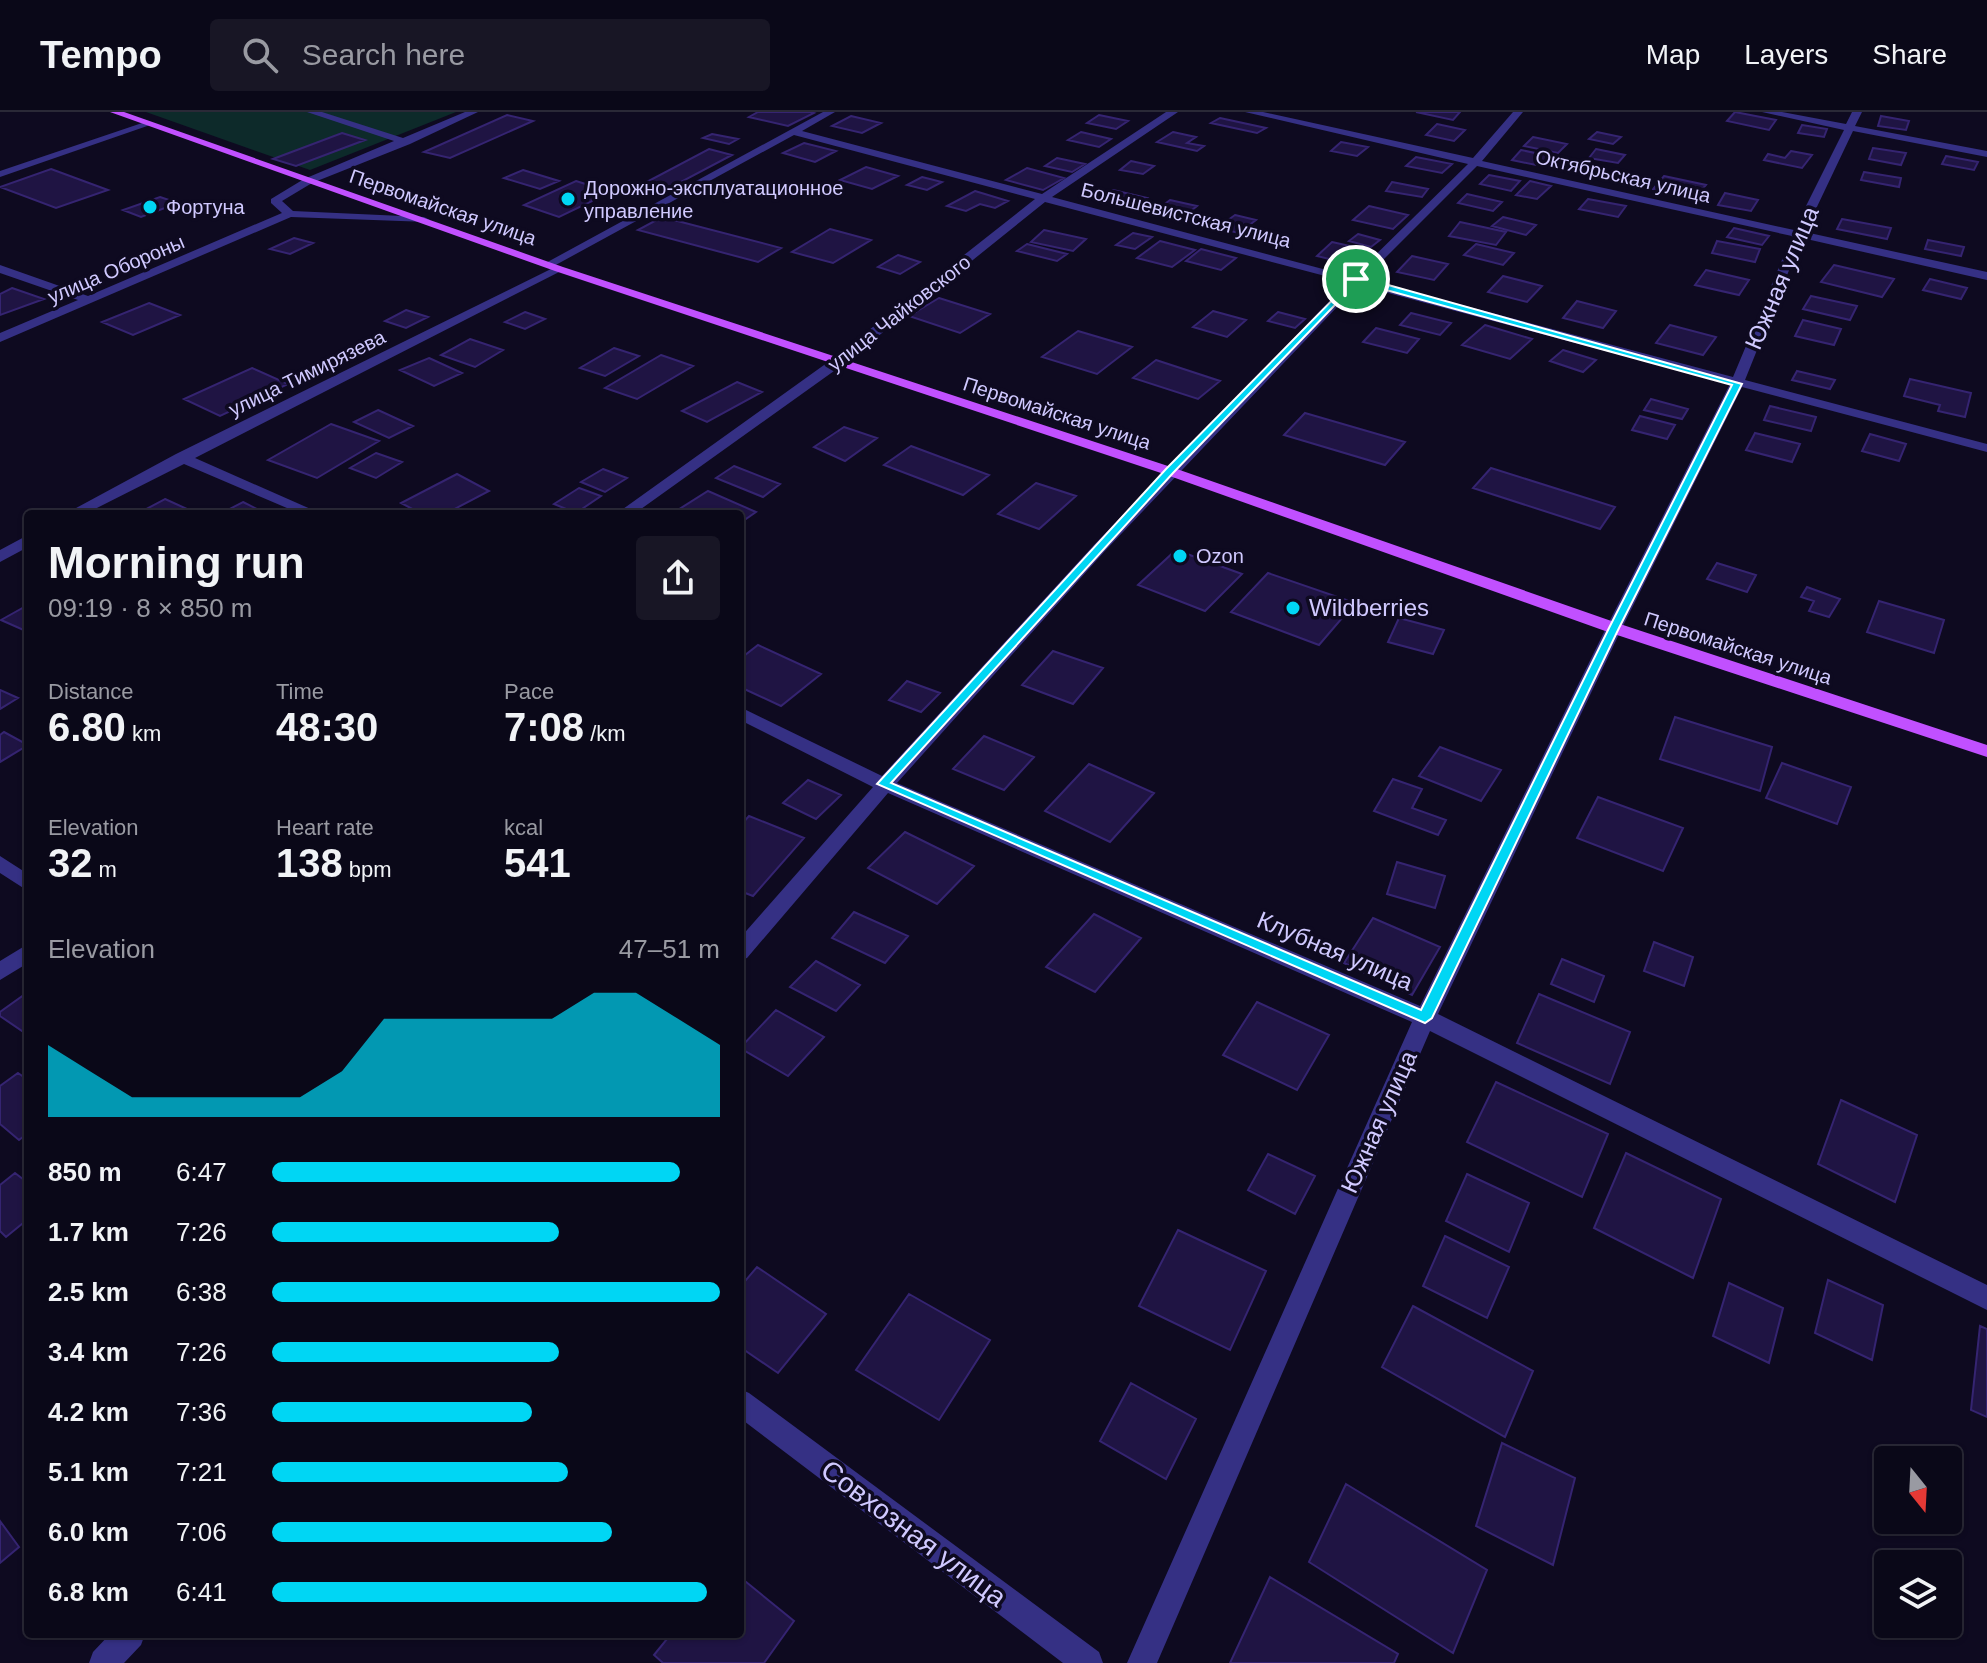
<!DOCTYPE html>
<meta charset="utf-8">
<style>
:root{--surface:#0a0818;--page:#181625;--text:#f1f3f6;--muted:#999aa2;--line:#2a2937;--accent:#00d6f4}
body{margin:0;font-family:Helvetica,sans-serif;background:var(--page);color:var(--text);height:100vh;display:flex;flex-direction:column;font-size:30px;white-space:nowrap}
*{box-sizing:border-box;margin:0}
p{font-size:26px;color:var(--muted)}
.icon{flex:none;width:44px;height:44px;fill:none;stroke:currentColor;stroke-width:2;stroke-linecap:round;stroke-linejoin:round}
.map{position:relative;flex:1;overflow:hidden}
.details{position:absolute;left:24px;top:398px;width:720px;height:1128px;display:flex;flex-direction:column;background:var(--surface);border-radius:8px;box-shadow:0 2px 6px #0004,0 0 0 2px var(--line)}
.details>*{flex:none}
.needle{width:52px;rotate:162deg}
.buttons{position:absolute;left:1874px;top:1334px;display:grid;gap:16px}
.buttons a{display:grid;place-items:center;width:88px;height:88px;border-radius:8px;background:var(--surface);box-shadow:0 2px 6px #0004,0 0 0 2px var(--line);font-size:40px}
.pin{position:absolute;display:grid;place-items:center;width:68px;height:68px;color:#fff;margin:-34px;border:4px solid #fff;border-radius:50%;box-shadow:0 2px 8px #0007}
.round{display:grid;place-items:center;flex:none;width:84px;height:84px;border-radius:8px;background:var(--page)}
.overview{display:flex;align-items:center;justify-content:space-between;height:136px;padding:0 24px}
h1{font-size:44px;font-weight:700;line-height:60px}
.metrics{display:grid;grid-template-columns:repeat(3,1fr);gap:12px;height:136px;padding:8px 24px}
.metrics div{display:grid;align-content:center}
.metrics b{font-size:40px;font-weight:700}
.metrics small{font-size:22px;font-weight:400}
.metrics p{font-size:22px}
.chart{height:224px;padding:16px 24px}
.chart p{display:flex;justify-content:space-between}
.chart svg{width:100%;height:144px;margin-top:8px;fill:var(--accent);opacity:.7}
ul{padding:0 24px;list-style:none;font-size:26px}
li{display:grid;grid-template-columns:128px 96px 1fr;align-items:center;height:60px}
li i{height:20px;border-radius:10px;background:var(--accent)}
header{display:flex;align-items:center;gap:48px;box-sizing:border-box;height:112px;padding:0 40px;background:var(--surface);border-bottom:2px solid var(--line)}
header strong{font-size:38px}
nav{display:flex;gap:44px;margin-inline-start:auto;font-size:28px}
.search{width:560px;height:72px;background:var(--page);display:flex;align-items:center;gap:20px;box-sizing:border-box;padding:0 28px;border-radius:8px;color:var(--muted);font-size:30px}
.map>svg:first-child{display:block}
.green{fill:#0d2a2a}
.building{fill:#1f1443;stroke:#352471;stroke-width:2}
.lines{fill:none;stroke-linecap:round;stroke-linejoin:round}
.street{fill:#353084;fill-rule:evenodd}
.primary{fill:#c150ff;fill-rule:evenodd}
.route{fill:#00d6f4;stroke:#fff;stroke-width:2;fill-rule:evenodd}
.poi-dot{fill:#00d6f4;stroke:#0e0a20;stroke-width:3}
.labels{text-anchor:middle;stroke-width:7;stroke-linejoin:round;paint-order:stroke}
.far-street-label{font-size:20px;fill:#d0c9ff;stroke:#0e0a20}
.far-poi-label{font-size:20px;fill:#d0c9ff;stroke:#0e0a20;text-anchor:start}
.street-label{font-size:24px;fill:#d0c9ff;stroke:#0e0a20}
.poi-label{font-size:24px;fill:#d0c9ff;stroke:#0e0a20;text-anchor:start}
.near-street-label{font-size:28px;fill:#d0c9ff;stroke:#0e0a20}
</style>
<header>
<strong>Tempo</strong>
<div class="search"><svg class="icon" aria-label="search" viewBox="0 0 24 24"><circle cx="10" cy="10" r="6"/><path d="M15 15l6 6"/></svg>Search here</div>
<nav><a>Map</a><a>Layers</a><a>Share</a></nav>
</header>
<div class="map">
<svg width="1987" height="1551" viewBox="0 0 1987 1551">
<rect width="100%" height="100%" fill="#0e0a20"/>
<path class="green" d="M146,0H456L310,58Z"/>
<path class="building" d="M758,0H811L814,1L788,14L749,5Z
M1416,0H1460L1453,8Z
M1735,0L1776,8L1769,18L1727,9Z
M507,3L533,9L450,46L424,40Z
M1099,3L1128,9L1116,17L1087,11Z
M851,4L881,11L862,21L832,14Z
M1881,4L1909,9L1906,18L1878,14Z
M1220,6L1266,16L1257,21L1211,11Z
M1437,12L1465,18L1454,29L1426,23Z
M1802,13L1827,17L1824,25L1798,21Z
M1081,20L1111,27L1099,35L1068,28Z
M1173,20L1196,25L1187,31L1204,34L1197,39L1157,30Z
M1597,20L1621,25L1613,32L1589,27Z
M342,21L365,28L296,54L273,47Z
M712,22L738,27L729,32L703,26Z
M1533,25L1567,32L1558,41L1524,34Z
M1341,30L1368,35L1357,44L1331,39Z
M804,31L836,39L815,50L783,41Z
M1873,36L1906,41L1901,53L1869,47Z
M709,37L732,43L664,79L641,73Z
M1596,37L1625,43L1618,51L1589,46Z
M1521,38L1549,44L1541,54L1512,48Z
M1791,39L1812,43L1802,56L1764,48L1768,42L1785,46Z
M1946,44L1978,50L1974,58L1942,52Z
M1416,45L1452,52L1442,61L1406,54Z
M1057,46L1085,52L1072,60L1045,54Z
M1131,49L1154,54L1143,62L1120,58Z
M866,55L898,64L872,77L840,68Z
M1027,56L1064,66L1043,78L1006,68Z
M51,57L108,78L56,96L0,75Z
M523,58L559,69L540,77L504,66Z
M1864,60L1901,66L1899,75L1861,68Z
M1489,63L1520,69L1511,79L1480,72Z
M1664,64L1706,73L1695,86L1653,77Z
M922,65L942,70L927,78L907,73Z
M576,69L611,80L559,105L524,93Z
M1530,69L1551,74L1537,87L1516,83Z
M1392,70L1428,77L1422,85L1386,79Z
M1113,78L1147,86L1134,95L1099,87Z
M975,79L1008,89L995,96L980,92L966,99L947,94Z
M1725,81L1758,88L1751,99L1718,93Z
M1467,82L1502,90L1493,99L1458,91Z
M160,85L178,91L141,105L123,98Z
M1588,87L1626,94L1618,105L1579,97Z
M1170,88L1197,94L1182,106L1154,100Z
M1369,94L1408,103L1393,117L1353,108Z
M1235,103L1256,108L1239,121L1217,116Z
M662,105L781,136L758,150L638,118Z
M1503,105L1536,113L1526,123L1492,114Z
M1842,107L1891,116L1887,127L1837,117Z
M1460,110L1506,120L1496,133L1449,124Z
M1734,116L1769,124L1762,133L1727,125Z
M830,117L871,128L833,151L792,140Z
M1044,118L1086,127L1073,139L1031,130Z
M1133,121L1152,125L1135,137L1116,133Z
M1358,122L1380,128L1371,135L1349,129Z
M294,126L313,131L290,142L270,137Z
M1928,128L1964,135L1961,144L1925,137Z
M1160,129L1195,138L1172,155L1137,146Z
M1717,129L1760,137L1755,150L1712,141Z
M1332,130L1368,138L1353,153L1317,144Z
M1027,132L1067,142L1057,149L1017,139Z
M1476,132L1514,141L1503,153L1464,143Z
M1201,137L1236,146L1221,158L1186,149Z
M898,143L920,150L900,162L878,155Z
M1412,144L1448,152L1434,168L1397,160Z
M1834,153L1894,167L1882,185L1821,170Z
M1706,158L1749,168L1739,183L1695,173Z
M1503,164L1542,174L1527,190L1488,180Z
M1930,167L1967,176L1961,187L1923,178Z
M12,176L44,187L0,203V182Z
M1811,184L1857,194L1850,208L1803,197Z
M939,186L990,202L960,221L909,204Z
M1577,189L1616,199L1603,216L1563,206Z
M149,191L180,203L133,223L102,210Z
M406,198L428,205L406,216L385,209Z
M1213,199L1246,208L1227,225L1193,215Z
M525,200L545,207L525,217L505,210Z
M1278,200L1305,207L1295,216L1268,209Z
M1411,201L1451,211L1440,223L1400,213Z
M1803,208L1841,217L1834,233L1795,224Z
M1485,213L1532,227L1510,247L1462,233Z
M1670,213L1716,225L1703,243L1656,231Z
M1376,216L1419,227L1407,241L1363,230Z
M1078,219L1132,235L1097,262L1042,245Z
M470,227L503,238L475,255L441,243Z
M614,236L639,244L605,264L580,256Z
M1563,238L1596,248L1583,260L1550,249Z
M661,243L693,254L637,287L605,276Z
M429,246L462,261L434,274L400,258Z
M1156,248L1220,269L1198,287L1133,266Z
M252,256L288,272L220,304L184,287Z
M1797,259L1835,268L1830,277L1792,268Z
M1910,267L1971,281L1965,305L1938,299L1940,293L1904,284Z
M737,270L762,280L707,310L682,299Z
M1651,287L1688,297L1682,307L1644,298Z
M1770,294L1816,305L1811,319L1764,308Z
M378,298L413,314L389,326L354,310Z
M1305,301L1405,330L1385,353L1284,323Z
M1640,304L1675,313L1667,327L1632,318Z
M331,312L379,329L317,366L268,348Z
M844,315L877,326L845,349L814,335Z
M1755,321L1800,332L1792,350L1746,338Z
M1870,322L1906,332L1899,349L1862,339Z
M911,334L989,363L963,383L884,353Z
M376,341L402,350L376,366L350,356Z
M734,354L780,372L763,385L716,366Z
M1491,356L1615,395L1600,417L1473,376Z
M603,357L627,366L605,380L581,370Z
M457,362L489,379L445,402H422L401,391Z
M1036,371L1076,384L1039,417L998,402Z
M579,376L601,384L576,401L554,392Z
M708,379L756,400L740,411V402L673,401Z
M165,387L198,402H137Z
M243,390L267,402H220Z
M1176,438L1242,462L1205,499L1138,473Z
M1717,451L1756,463L1747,480L1707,467Z
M1268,461L1355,491L1319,533L1231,500Z
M1807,475L1840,487L1829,505L1809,499L1814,489L1801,485Z
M1879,489L1944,508L1934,541L1867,520Z
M28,493V520L1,508Z
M1399,506L1444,518L1433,542L1388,530Z
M758,533L821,562L781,594L740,575V547Z
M1053,539L1103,556L1073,592L1022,573Z
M907,569L940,581L921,600L889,588Z
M0,578L18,586L0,597Z
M1675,605L1772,635L1760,679L1660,647Z
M4,620L28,633L0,650V623Z
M984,624L1034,645L1004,678L953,657Z
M1440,635L1501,658L1481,689L1419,664Z
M1782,651L1851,675L1837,712L1766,686Z
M1089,652L1154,681L1110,730L1045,699Z
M1393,667L1422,677L1412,696L1446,708L1438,723L1374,699Z
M808,668L841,683L816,707L783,691Z
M1598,685L1683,716L1663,759L1577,726Z
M749,704L804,726L753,784L740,779V714Z
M905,720L974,754L937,792L868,756Z
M1397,750L1445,764L1435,796L1387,782Z
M854,800L908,824L885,851L832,826Z
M1094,802L1141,826L1095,880L1046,855Z
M1373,806L1440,835L1412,883L1344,851Z
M1654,830L1693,845L1684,874L1644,859Z
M1562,847L1604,864L1594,890L1551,872Z
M816,849L860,873L836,899L790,875Z
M28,880V923L0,904V900Z
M1539,882L1630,920L1610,972L1517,931Z
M1257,890L1329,923L1297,978L1223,943Z
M776,898L824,925L788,964L740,936Z
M18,961L28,968V1021L19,1028L0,1012V974Z
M1496,970L1608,1022L1582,1085L1467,1030Z
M1841,988L1917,1023L1895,1090L1818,1052Z
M1626,1041L1721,1087L1693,1166L1594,1116Z
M1268,1042L1315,1064L1295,1102L1248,1078Z
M15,1061L28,1071V1107L6,1125L0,1119V1073Z
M1467,1062L1529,1091L1509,1140L1446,1109Z
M1178,1118L1266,1159L1230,1238L1139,1194Z
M1445,1124L1509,1155L1487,1206L1423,1174Z
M757,1155L826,1202L778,1261L740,1235V1175Z
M1828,1168L1883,1193L1872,1248L1815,1221Z
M1729,1171L1783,1196L1769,1251L1713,1224Z
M909,1182L990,1228L939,1308L856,1258Z
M1413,1194L1533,1259L1505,1325L1382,1255Z
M1980,1214L1987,1217V1305L1971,1298Z
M1131,1271L1196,1307L1166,1367L1100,1329Z
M1502,1331L1575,1366L1553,1453L1476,1414Z
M1346,1372L1487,1458L1453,1541L1309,1450Z
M0,1409L19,1435L0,1451Z
M740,1465L794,1509L764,1551H663L654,1543L671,1522H740Z
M1270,1465L1398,1542L1394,1551H1230Z"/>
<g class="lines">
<path class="street" d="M307,0H322L403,26L465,0H478L410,32L312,71L282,89L293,99L424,105L430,108L428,110L291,105L0,230V221L78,188L0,161V153L88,184L282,101L271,91V87L304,67L394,29Z
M823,0H835L802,19L1042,82L1166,0H1178L1052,85L1353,165L1468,52L1245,0H1263L1473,46L1513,0H1523L1482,49L1794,118L1844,18L1762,0H1782L1846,12L1852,0H1862L1855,14L1987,39V45L1853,19L1805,120L1987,160V168L1802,126L1745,268L1987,332V340L1742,275L1622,516L1438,902L1987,1173V1198L1430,919L1157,1551H1127L1412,910L888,681L747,846L740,848V826L873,675L740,608V595L882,664L1094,433L1348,170L1045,90L841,254L634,402H616L831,248L1035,87L794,23L552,155L542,153ZM1477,54L1792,124L1733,265L1364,167ZM1358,173L1730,272L1606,516L1420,894L897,671L1104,440Z
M145,10L153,12L0,65V59Z
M555,155L565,157L195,346L322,402H301L184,352L85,402H65L176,342Z
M28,423V435L0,450V438Z
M0,744L28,762V779L0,761Z
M28,832V851L0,868V849Z
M740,1277L749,1281L1099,1540L1103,1551H1063L740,1306Z
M110,1522H145L141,1533L124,1551H89L93,1540Z"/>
<path class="primary" d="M110,0H124L563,155L1174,356L1620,512L1987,633V645L1608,520L1164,362L555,159Z"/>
</g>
<path class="route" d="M1356,164L1742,272L1619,516L1432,906L1425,911L877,672L1166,357ZM1357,170L1732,273L1609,516L1421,898L891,671L1173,361Z"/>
<g class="poi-dot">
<circle cx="568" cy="87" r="8"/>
<circle cx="150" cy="95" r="8"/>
<circle cx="1180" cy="444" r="8"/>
<circle cx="1293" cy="496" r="8"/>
</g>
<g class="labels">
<g class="far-street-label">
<text transform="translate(1623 64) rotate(13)" y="7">Октябрьская улица</text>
<text transform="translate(443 95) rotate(19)" y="7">Первомайская улица</text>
<text transform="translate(1186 103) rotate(14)" y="7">Большевистская улица</text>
<text transform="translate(116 157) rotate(-23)" y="7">улица Обороны</text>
<text transform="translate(899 201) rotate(-38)" y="7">улица Чайковского</text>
<text transform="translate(307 261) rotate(-26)" y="7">улица Тимирязева</text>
<text transform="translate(1057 301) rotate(18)" y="7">Первомайская улица</text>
<text transform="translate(1738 536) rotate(18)" y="7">Первомайская улица</text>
</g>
<g class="far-poi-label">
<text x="584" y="83">Дорожно-эксплуатационное<tspan x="584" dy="23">управление</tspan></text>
<text x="166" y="102">Фортуна</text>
<text x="1196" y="451">Ozon</text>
</g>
<g class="street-label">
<text transform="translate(1782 166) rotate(-67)" y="8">Южная улица</text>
<text transform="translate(1335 839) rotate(23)" y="8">Клубная улица</text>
<text transform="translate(1379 1010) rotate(-66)" y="8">Южная улица</text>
</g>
<g class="poi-label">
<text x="1309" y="504">Wildberries</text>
</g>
<g class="near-street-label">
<text transform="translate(914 1421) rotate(37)" y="10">Совхозная улица</text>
</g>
</g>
</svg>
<div class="buttons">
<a><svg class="needle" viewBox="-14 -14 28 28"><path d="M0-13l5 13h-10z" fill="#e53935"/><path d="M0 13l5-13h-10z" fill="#999aa2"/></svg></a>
<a><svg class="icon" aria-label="layers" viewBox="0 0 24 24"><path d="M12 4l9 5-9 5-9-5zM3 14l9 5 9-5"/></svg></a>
</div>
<div class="pin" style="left:1356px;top:167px;background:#1e9e55"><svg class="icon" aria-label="arrive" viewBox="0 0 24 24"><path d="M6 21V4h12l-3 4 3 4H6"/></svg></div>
<section class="details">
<div class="overview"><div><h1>Morning run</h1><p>09:19 · 8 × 850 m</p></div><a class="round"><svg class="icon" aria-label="share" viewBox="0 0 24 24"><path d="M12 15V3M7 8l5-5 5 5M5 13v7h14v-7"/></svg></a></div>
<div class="metrics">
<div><p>Distance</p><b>6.80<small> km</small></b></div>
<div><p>Time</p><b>48:30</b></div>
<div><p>Pace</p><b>7:08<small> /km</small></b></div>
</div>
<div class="metrics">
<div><p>Elevation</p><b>32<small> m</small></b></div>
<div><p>Heart rate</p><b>138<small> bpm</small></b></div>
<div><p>kcal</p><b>541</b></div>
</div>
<div class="chart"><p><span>Elevation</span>47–51 m</p>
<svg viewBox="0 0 160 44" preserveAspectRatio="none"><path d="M0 44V22L10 30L20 38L30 38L40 38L50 38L60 38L70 30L80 14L90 14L100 14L110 14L120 14L130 6L140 6L150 14L160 22V44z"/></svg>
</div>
<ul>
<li><b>850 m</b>6:47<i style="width:91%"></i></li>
<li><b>1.7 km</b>7:26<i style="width:64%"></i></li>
<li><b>2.5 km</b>6:38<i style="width:100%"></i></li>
<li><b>3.4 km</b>7:26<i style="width:64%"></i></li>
<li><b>4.2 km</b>7:36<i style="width:58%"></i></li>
<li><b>5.1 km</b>7:21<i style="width:66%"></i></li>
<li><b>6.0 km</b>7:06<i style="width:76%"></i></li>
<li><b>6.8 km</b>6:41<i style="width:97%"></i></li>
</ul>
</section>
</div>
